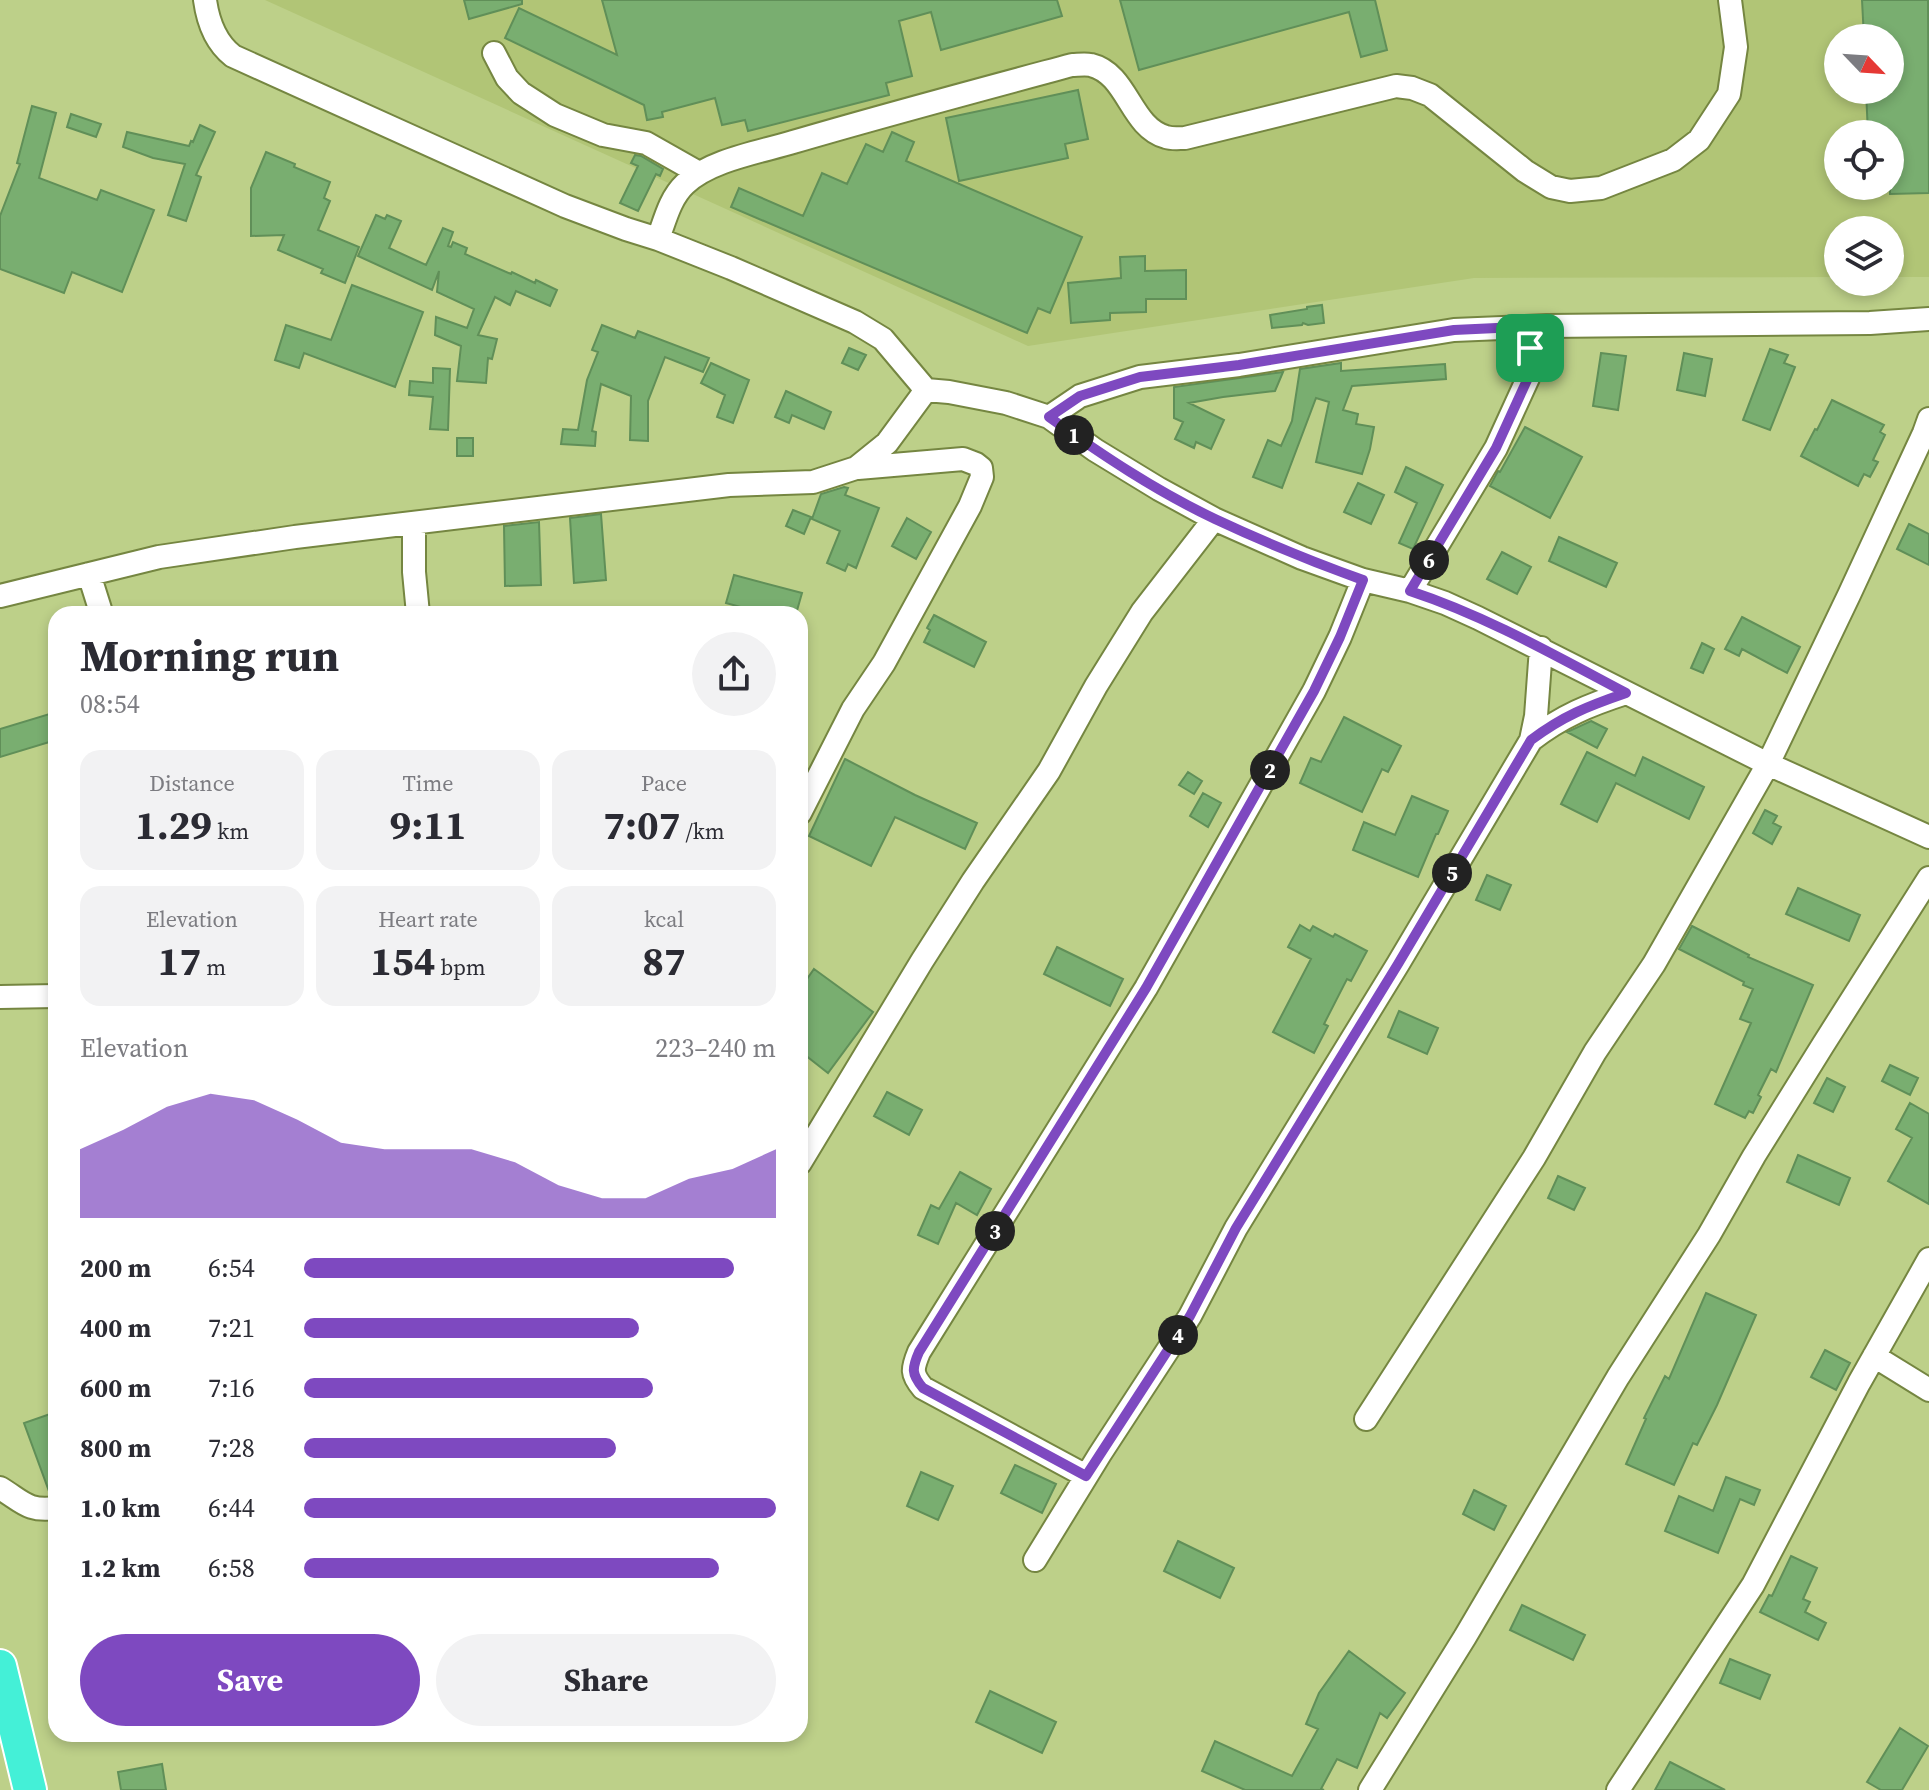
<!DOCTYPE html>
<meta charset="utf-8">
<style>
:root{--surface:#fff;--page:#f2f2f3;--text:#2b2b33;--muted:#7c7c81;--accent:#7e49c0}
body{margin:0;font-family:"Source Serif 4",serif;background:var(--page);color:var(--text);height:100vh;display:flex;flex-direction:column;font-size:30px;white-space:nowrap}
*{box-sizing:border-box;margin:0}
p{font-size:26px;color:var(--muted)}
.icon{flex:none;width:44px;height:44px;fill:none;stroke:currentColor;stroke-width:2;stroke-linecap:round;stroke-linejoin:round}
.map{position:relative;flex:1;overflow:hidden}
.panel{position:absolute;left:48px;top:606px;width:760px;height:1136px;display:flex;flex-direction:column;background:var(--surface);border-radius:24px;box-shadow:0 4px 12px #0003}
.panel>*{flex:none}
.needle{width:52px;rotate:115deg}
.controls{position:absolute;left:1824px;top:24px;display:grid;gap:16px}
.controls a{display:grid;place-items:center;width:80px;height:80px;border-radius:50%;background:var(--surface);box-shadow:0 4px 12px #0003;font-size:40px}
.pin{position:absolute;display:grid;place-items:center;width:68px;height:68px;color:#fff;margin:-34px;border-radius:16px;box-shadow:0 4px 12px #0006}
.km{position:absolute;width:40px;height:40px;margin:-20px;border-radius:50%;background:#222;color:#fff;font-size:22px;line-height:40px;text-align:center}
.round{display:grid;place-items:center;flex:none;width:84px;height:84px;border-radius:42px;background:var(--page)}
.headline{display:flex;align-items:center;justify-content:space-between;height:136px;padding:0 32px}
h1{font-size:44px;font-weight:700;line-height:60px}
.stats{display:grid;grid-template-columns:repeat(3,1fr);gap:12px;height:136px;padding:8px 32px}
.stats div{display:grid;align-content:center;border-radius:20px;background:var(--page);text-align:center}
.stats b{font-size:40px;font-weight:700}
.stats small{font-size:22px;font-weight:400}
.stats p{font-size:22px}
.chart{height:224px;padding:16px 32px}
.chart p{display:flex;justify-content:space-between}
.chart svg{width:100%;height:144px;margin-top:8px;fill:var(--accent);opacity:.7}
.cta{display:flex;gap:16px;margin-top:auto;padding:16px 32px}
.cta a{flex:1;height:92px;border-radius:48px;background:var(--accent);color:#fff;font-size:32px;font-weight:700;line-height:92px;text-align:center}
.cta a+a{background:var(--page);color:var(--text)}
ul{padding:0 32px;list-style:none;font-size:26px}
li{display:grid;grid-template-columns:128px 96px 1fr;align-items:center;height:60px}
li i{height:20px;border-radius:10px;background:var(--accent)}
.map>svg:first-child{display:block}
.built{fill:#b1c576;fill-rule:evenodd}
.building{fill:#79ae70;stroke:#608f58;stroke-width:2}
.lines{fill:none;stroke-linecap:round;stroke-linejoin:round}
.minor-casing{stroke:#758641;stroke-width:26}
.highway-casing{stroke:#fff;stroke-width:36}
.minor{stroke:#fff;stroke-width:22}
.highway{stroke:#44f0d7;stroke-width:32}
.route-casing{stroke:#fff;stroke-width:16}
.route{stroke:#7e49c0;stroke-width:10}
</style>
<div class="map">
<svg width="1929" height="1790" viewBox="0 0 1929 1790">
<rect width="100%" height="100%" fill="#bdd089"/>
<path class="built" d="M265,0H1929V277H1890V230H1838V277L1474,278L1028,346ZM1838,38H1890V90H1838ZM1838,134H1890V186H1838Z"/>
<path class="building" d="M464,0H522V4L469,19Z
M602,0H1057L1062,16L941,50L931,12L899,21L912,76L886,83L889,95L748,131L745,120L722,125L715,98L662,112L663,117L647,120L644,105L505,38L519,8L617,55Z
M1120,0H1375L1387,50L1361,57L1349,12L1139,70Z
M1862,0H1928L1929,193L1890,194V134H1868L1866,90H1890V38H1864Z
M1078,90L1088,139L1065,144L1068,158L959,181L946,118Z
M32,106L56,113L39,178L97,200L101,190L154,210L122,292L72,272L64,293L0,269V216L20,164L17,163Z
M71,114L101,124L96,137L67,127Z
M200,125L215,132L196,175L201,177L186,221L168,215L185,164L153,158L123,147L127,132L189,146L191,141L193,142Z
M892,132L914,142L906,161L1082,237L1050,313L1038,308L1027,333L731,207L739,188L803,216L822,173L847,184L866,144L883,152Z
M266,152L295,164L294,167L330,182L324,198L330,201L318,230L359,247L345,283L321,273L323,269L278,250L284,235L251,236V188Z
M635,155L641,156L663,169L660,176L656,174L638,211L620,203L638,166L631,163Z
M376,215L385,219L387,215L401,221L389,248L426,265L443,228L453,232L448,246L451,247L453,242L467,248L465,254L511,274L512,272L535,283L536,280L557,290L550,306L516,291L510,305L495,297L478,335L497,339L492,359L488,358L486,383L457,381L461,346L435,335L436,317L467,328L474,309L437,292L439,271L432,290L358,256Z
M1145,256V271L1186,270V299H1146V312L1110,313V320L1071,323L1068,283L1121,278L1120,257Z
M352,285L423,312L395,387L304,353L299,368L275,360L286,325L331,340Z
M1322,305L1324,323L1308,325L1303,323L1302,325L1272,328L1270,315L1307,309V307Z
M602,325L635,338L638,331L709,358L703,372L665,357L648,401V441L630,440L631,396L601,384L592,431L596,432L595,446L561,444L563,429L578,430L587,380L598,352L592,350Z
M849,348L866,355L858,370L842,363Z
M1770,349L1788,355L1784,363L1795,367L1770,430L1743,420Z
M1601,353L1626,356L1618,410L1593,406Z
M1684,353L1712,359L1705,396L1677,390Z
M711,363L749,380L733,423L717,417L725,395L701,383Z
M1341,363V371L1445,364L1446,379L1352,386L1343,410L1358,414L1356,424L1374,427L1370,449L1362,474L1316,462L1329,402L1316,398L1282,488L1253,477L1268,440L1281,446L1292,421L1300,369Z
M433,368L450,369L448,430L430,429L433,397L409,395L410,381L433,383Z
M1283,372L1275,391L1223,397L1189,403L1224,420L1211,449L1196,442L1194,448L1175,439L1183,422L1174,418V387Z
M786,391L831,412L824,429L792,415L789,423L775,417Z
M1832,400L1884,425L1880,432L1885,435L1873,460L1878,462L1870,477L1864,474L1858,486L1801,456L1815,429L1817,430Z
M1525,427L1582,457L1550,518L1490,486L1498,471L1500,472Z
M457,438H473V456H457Z
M1406,467L1443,485L1413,549L1399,543L1417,503L1395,492Z
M1358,483L1384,495L1371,524L1344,512Z
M844,487L848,488L845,495L879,508L856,568L848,564L845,571L827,563L840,531L812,519L821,494Z
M793,510L811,517L804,534L786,526Z
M601,514L606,580L574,583L570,518Z
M907,518L931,532L916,559L892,546Z
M539,522L541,585L505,586L504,526Z
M1909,524L1929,534V565L1897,549Z
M1559,537L1617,563L1606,587L1549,561Z
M1502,552L1531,567L1517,594L1487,579Z
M734,575L802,593L796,614H766L726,603Z
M934,615L986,642L974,667L924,642L930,630L927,628Z
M1742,617L1800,647L1787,673L1742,649L1739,656L1725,649Z
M1702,643L1714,649L1703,673L1691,668Z
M56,712V740L0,757V729Z
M1344,717L1401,746L1388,772L1382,769L1362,812L1300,783L1311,758L1321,762Z
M1591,721L1607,729L1597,748L1567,732Z
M1587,752L1635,776L1643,757L1704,787L1689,819L1616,783L1597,822L1561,804Z
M845,759L915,795L977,823L965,849L895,817L871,866L809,836Z
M1188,772L1202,781L1194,794L1179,785Z
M1203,793L1221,803L1208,827L1190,816Z
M1412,796L1448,811L1438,834H1436L1418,877L1353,850L1364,822L1395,835Z
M1765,810L1777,816L1773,823L1781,827L1772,844L1753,833Z
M1487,875L1511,885L1500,910L1476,900Z
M1798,888L1860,915L1849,941L1786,914Z
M1300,925L1310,931L1313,926L1333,937L1335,934L1367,951L1351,981L1347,979L1324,1024L1328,1026L1314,1053L1273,1032L1311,959L1288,947Z
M1692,926L1749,955L1748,957L1813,985L1776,1072L1771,1069L1758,1095L1761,1097L1753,1113L1749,1111L1745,1118L1715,1104L1751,1023L1740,1019L1753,989L1743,985L1744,982L1679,949Z
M1057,947L1123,979L1110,1006L1044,974Z
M814,969L873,1012L828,1073L800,1051V989Z
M1399,1011L1438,1028L1427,1054L1388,1037Z
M1890,1065L1918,1078L1910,1095L1882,1081Z
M1827,1078L1845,1087L1833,1112L1814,1103Z
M887,1092L922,1110L909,1135L874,1116Z
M1910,1103L1929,1114V1204L1888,1181L1912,1138L1896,1129Z
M1798,1155L1850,1178L1839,1205L1787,1182Z
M960,1172L991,1189L977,1215L956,1203L938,1244L918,1235L931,1205L939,1209Z
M1558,1176L1585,1188L1574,1210L1548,1198Z
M1706,1293L1756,1315L1717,1405L1697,1445L1693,1443L1674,1485L1626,1464L1646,1419L1644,1418L1665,1376L1669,1379Z
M1825,1350L1850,1363L1836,1390L1811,1377Z
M56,1412V1494H50L24,1423Z
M1015,1465L1056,1484L1042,1513L1001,1493Z
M921,1472L953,1486L938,1520L907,1506Z
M1726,1477L1760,1490L1754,1505L1740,1499L1718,1553L1665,1531L1679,1496L1713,1511Z
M1474,1490L1506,1506L1494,1530L1463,1514Z
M1178,1541L1234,1568L1220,1598L1164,1571Z
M1791,1556L1817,1568L1803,1599L1810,1602L1805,1612L1826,1623L1818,1640L1760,1612L1769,1595L1772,1596Z
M1522,1605L1585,1635L1573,1660L1510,1630Z
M1349,1651L1405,1693L1387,1718L1380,1713L1357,1768L1337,1759L1321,1789L1324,1790H1245L1202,1771L1215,1741L1292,1776L1318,1729L1306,1724L1319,1693Z
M1730,1659L1770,1675L1760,1699L1720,1683Z
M990,1691L1056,1722L1042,1753L976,1722Z
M1900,1728L1928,1746L1902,1790H1881L1867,1782Z
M1670,1762L1725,1790H1655Z
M162,1764L166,1790H121L118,1772Z"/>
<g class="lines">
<g class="minor-casing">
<path id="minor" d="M205,0C208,22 215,42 233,56L565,206L626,229L658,239L731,268L855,322L883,339L926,390
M494,53L507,78L521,93L555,115L603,135L646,143L699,173
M658,239C665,220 670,198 685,184C710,160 760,152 793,142C885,115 979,90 1072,65C1077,65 1085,64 1091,65C1128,74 1130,127 1166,137C1172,139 1179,138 1185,138L1396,86L1412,88L1430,95L1525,171L1551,187L1570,191L1601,188L1673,160L1699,140L1729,94L1736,47L1730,0
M1518,327L1530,348L1533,356L1528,378L1496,448L1410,591L1445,603L1478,618L1768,764L1929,837
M1049,417L1080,396L1140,377L1239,365L1454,330L1547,326L1870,323L1929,319
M414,524V572L418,614
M89,574L100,609V614
M0,596L159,557L295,537L729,485L813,482L856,468L887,443L926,390L949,392L1006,403L1049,417L1095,450L1159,489L1214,519L1302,558L1363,580L1410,591
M1531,740C1562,716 1589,705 1626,693
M800,813L853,709L884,663L970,506L982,477L981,468L976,464L963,459L858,468
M0,997L56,996
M800,1163L922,961L973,881L1049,771L1096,686L1142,612L1214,519
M1874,1356L1929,1390
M1366,1419L1534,1158L1595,1052L1654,964L1768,764L1849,595L1924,433L1929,419
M1086,1476L923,1388C911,1374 912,1369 919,1352L1146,988L1314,691L1340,637L1363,580
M0,1488C23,1502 28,1512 56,1508
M1035,1560L1100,1454L1190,1316L1236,1228L1398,964L1531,740L1536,716L1541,648
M1370,1790L1465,1637L1618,1377L1709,1235L1754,1156L1823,1045L1929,878
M1618,1790L1753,1585L1859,1383L1929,1259"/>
</g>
<g class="highway-casing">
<path id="highway" d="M0,1666L30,1790"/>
</g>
<use href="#minor" class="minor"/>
<use href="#highway" class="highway"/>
</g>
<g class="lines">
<g class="route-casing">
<path id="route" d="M1518,327L1530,348L1533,356L1528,378L1496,448L1410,591C1486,616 1556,656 1626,693C1588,706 1563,716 1531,740L1398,964L1236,1228L1190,1316L1086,1476L923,1388C911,1374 912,1368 919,1352L1146,988L1314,691L1340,637L1363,580C1313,562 1264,542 1215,519C1156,491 1102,455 1049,417L1080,396L1140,377L1239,365L1454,330Z"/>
</g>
<use href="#route" class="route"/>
</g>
</svg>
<div class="controls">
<a><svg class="needle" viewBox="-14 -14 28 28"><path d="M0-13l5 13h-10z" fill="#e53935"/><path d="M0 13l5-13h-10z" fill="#7c7c81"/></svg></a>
<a><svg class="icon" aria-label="locate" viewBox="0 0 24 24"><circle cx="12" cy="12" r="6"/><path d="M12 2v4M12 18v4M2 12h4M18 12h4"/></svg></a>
<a><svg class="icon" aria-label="layers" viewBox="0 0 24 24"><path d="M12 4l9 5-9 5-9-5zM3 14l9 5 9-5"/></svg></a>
</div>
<div class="pin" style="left:1530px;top:348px;background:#1e9e55"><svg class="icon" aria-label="arrive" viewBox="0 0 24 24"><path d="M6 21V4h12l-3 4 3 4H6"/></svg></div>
<b class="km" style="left:1074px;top:435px">1</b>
<b class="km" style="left:1270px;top:770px">2</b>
<b class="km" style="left:995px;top:1231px">3</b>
<b class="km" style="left:1178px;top:1335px">4</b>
<b class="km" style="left:1452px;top:873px">5</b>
<b class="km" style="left:1429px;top:560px">6</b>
<section class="panel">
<div class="headline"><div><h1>Morning run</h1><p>08:54</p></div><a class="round"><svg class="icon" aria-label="share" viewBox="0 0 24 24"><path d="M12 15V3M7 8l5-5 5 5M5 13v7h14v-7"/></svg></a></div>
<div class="stats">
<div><p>Distance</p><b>1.29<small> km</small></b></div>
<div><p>Time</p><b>9:11</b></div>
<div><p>Pace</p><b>7:07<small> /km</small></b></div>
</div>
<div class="stats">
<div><p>Elevation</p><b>17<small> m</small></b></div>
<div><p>Heart rate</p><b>154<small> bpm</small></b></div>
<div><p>kcal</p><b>87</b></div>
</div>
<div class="chart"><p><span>Elevation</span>223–240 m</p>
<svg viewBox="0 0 160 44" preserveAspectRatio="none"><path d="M0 44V23L10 17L20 10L30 6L40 8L50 14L60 21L70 23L80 23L90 23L100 27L110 34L120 38L130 38L140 32L150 29L160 23V44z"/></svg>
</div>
<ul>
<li><b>200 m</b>6:54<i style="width:91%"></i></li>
<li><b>400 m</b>7:21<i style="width:71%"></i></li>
<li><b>600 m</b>7:16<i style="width:74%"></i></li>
<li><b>800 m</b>7:28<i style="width:66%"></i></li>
<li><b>1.0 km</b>6:44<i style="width:100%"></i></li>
<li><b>1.2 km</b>6:58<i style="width:88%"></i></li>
</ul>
<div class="cta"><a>Save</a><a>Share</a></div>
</section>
</div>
